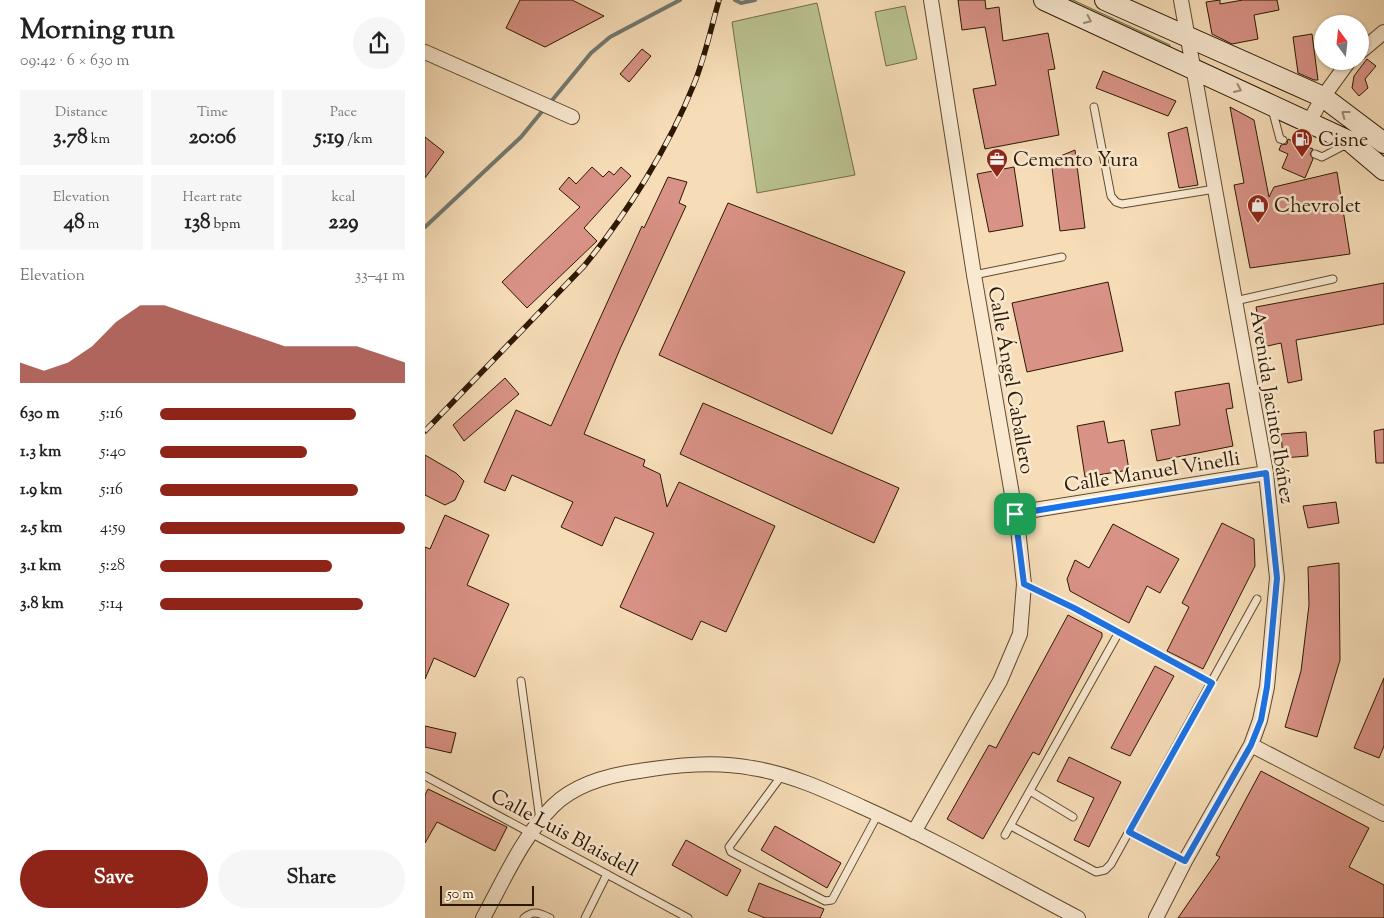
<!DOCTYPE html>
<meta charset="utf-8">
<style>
:root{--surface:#fff;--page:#f6f6f6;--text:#222;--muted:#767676;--accent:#8f2418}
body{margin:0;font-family:"Sorts Mill Goudy",serif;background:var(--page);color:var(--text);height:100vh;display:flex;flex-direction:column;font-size:19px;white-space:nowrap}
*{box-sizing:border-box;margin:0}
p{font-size:16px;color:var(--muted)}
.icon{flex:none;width:28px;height:28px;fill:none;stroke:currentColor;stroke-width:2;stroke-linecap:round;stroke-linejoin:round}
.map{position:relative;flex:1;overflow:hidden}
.sheet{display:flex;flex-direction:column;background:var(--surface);width:425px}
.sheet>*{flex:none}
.needle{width:32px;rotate:345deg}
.buttons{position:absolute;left:889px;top:15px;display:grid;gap:10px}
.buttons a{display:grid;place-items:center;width:55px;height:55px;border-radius:50%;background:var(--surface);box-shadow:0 1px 4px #0004;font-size:25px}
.scale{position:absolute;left:15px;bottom:12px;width:94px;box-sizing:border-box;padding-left:5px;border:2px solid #2d1800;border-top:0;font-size:14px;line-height:18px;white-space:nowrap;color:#2d1800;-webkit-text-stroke:4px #f9e9d1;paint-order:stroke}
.pin{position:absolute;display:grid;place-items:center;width:42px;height:42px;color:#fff;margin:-21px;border-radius:10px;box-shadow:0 2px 8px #0006}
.round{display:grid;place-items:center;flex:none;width:52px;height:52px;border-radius:26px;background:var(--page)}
.head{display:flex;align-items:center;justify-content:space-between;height:85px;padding:0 20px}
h1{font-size:28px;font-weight:700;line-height:38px}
.figures{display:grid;grid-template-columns:repeat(3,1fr);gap:8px;height:85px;padding:5px 20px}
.figures div{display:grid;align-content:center;border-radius:0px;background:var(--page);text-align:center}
.figures b{font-size:21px;font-weight:700}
.figures small{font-size:14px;font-weight:400}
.figures p{font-size:14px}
.chart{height:140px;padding:10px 20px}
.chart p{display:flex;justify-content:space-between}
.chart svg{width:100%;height:90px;margin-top:5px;fill:var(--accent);opacity:.7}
.cta{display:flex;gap:10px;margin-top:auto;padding:10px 20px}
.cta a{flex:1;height:58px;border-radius:30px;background:var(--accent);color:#fff;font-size:20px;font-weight:700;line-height:58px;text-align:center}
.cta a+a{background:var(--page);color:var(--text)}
ul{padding:0 20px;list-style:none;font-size:16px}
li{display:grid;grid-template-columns:80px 60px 1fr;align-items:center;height:38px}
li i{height:12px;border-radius:6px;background:var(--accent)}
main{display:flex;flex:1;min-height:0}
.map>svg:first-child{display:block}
.green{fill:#bac291;stroke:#746d48}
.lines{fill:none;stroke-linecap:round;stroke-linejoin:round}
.stream{stroke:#737970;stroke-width:4}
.building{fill:#d99286;stroke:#2d1800}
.lane-casing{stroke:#5f492e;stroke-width:9}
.street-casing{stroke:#5f492e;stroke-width:16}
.secondary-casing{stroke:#2d1800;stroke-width:22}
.lane{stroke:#f9e9d1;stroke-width:7}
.street{stroke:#f9e9d1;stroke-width:14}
.secondary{stroke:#f9e9d1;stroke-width:20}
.rail-casing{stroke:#2d1800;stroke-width:5.5}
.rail{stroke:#f9e9d1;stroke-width:4;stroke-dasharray:11;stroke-linecap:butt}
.oneway{stroke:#9d8b73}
.route-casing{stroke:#fff;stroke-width:10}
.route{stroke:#1a73e8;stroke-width:6}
.labels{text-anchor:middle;stroke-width:5;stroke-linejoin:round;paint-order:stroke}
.poi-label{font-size:20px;fill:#2d1800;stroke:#f9e9d1;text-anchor:start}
.street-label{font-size:20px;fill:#2d1800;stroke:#f9e9d1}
</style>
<main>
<section class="sheet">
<div class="head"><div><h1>Morning run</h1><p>09:42 · 6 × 630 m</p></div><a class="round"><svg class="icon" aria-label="share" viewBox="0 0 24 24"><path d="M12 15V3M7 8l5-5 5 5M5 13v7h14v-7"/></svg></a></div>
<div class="figures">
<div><p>Distance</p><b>3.78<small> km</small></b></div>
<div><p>Time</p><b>20:06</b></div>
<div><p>Pace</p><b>5:19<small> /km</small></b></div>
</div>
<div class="figures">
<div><p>Elevation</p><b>48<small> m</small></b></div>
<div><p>Heart rate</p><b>138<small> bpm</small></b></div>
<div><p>kcal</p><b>229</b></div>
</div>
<div class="chart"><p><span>Elevation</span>33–41 m</p>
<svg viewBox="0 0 160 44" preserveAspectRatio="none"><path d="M0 44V34L10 38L20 34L30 26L40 14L50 6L60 6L70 10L80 14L90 18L100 22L110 26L120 26L130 26L140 26L150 30L160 34V44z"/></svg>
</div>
<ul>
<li><b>630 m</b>5:16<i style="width:80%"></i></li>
<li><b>1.3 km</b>5:40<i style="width:60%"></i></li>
<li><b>1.9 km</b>5:16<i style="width:81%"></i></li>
<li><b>2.5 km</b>4:59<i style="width:100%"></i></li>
<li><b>3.1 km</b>5:28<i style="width:70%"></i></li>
<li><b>3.8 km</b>5:14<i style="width:83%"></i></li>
</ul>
<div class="cta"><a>Save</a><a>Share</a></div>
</section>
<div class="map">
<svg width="959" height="918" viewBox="0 0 959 918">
<rect width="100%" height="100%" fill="#f6ddb8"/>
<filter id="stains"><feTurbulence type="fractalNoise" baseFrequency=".004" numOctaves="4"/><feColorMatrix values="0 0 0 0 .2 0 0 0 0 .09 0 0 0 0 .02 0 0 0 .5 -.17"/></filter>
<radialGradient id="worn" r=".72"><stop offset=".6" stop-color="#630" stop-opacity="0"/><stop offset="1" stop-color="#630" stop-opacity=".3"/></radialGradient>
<path class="green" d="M631,0H648L745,45V53Z
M392,3L430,175L332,193L307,22Z
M480,6L492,59L461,66L450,12Z"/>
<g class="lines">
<path class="stream" d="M310,0L316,3L330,0
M124,104L166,53L185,37L255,0
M0,227L96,137L119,109"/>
</g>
<path class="building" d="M95,0H147L179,16L120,47L81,28Z
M533,0H560L561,9L574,7L578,41L623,33L630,69L623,70L634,135L560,149L548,89L571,85L560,27L537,30Z
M795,0V4L818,0H852L854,10L829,15L833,39L807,44L787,34L781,2Z
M887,34L893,80H889L873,73L868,37Z
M217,49L226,56L204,82L195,74Z
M942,59L951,66L940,79L943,88L934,96L927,88L929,76Z
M678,71L751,101L743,116L671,88Z
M805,107L829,120L844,197L849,187L912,172L925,254L825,268L809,185L819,183Z
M762,127L773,185L754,188L743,133Z
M0,137L19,152L0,178Z
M863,139L888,149L885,154L888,159L880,178L857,168L863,154L854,150L856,145L862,144Z
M650,150L660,228L635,231L626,160Z
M167,167L178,177L184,171L189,175L196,167L206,176L159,228L172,241L102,308L77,282L155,207L134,189L144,177L151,184Z
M589,167L598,226L564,232L552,174Z
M243,177L262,182L254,203L261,206L195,349L159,434L220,460L218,466L235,474L242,507L254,482L350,526L301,632L276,621L267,640L195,607L229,533L190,517L177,546L136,527L148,502L87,475L80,491L59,482L91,410L126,426L217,226L219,228Z
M303,203L480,272L407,434L234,355Z
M683,282L698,351L602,372L587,303Z
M959,283V324L871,340L877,380L863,383L856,343L838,347L831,307Z
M80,378L94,394L39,441L28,425Z
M804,383L808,408L801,409L808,446L732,461L726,430L755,425L750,392Z
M278,403L474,488L449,543L255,454Z
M679,421L683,443L699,440L704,470L660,477L652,426Z
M959,429V463H951L949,431Z
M881,432L883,456L858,458L856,434Z
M0,455L31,473L39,481L30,500L20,505L0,495Z
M911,502L914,523L883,528L878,506Z
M20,515L64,535L42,585L84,604L50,677L9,658L0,679V547L5,549Z
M797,523L829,539L830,566L778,669L742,651L764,607L757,603Z
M688,524L754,559L735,593L722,586L704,623L645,591L642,579L650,560L664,568Z
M914,563L915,660L892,737L860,727L876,671L884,605L883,567Z
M643,615L677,633V637L614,755L608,752L558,839L522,819L564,745L571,748Z
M730,666L749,676L705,756L686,748Z
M959,678V746L954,758L929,748Z
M0,726L31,733L26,753L0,747Z
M644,757L696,782L664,847L649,840L669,798L632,781Z
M836,771L944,828L924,867L959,885V918H753L795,857L791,855Z
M3,789L82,827L70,851L12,822L0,843V795Z
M350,826L416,863L402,888L336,850Z
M261,840L316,870L302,896L247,865Z
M334,883L399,909L395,918H340L323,911Z"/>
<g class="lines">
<g class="lane-casing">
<path id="lane" d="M669,107L686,196L691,202L697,204L790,189
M847,109L855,139L858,140
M890,154L897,157L922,144
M549,275L637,257
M810,301L908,279
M599,584L649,608L787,683
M96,681L115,820
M357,775L304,847L306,852L400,901L407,900L453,814
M0,776L263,918
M605,791L648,817
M586,826L671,872L680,870L686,864L832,599
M704,832L760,861
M580,835L694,632
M99,918C109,910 114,913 125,918
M160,918L182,874"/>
</g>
<g class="street-casing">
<path id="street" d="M0,52L147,117
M935,52L959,32
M884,122L898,97L924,61
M590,513L841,473
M826,745L959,814
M489,832L575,681L595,634L599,584L593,529L549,275L506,0
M58,918C79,880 97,837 128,806C150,784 184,775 214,771C251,765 290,761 327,768C366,774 402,791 437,807C511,840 581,880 653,918
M731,918L760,861L826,745L835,720L842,687L852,578L841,473L756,0"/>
</g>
<g class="secondary-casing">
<path id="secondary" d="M619,0L926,142L959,170
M680,0L898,97L959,143"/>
</g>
<use href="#lane" class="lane"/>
<use href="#street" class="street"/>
<use href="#secondary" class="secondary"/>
<g class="rail-casing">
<path id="rail" d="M0,431L159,266C201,215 244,147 269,84C280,57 286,28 294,0"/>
</g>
<use href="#rail" class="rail"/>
</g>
<defs><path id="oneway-chevron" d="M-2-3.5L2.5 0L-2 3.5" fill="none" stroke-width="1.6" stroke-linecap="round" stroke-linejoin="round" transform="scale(1.25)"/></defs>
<g class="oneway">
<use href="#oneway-chevron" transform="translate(663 20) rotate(25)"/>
<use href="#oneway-chevron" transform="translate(813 89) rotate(24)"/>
<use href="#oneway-chevron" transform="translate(920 114) rotate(-143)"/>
</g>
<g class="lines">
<g class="route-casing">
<path id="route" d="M841,473L852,578L842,687L836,720L826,745L760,861L704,832L787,683L649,608L599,584L590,514Z"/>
</g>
<use href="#route" class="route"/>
</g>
<defs>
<g id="fuel-pin" transform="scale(1.125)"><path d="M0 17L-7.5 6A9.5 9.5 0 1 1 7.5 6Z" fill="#8f2418" stroke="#f9e9d1"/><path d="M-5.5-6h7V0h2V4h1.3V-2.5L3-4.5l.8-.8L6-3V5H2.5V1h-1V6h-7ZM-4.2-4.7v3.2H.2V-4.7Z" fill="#fff"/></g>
<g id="office-pin" transform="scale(1.125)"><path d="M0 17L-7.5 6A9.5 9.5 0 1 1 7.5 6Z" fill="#8f2418" stroke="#f9e9d1"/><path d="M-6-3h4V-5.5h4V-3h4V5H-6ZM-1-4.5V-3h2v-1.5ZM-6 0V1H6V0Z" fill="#fff"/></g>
<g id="shop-pin" transform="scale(1.125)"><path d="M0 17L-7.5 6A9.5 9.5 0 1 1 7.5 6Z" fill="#8f2418" stroke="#f9e9d1"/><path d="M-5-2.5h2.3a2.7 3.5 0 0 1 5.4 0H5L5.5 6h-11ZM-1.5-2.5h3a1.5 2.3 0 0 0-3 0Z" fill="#fff"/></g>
</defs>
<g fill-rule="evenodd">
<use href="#fuel-pin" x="877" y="139"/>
<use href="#office-pin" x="572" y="159"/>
<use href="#shop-pin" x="833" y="205"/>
</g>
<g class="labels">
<g class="poi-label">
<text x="893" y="146">Cisne</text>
<text x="588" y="166">Cemento Yura</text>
<text x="849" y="212">Chevrolet</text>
</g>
<g class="street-label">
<text transform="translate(587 380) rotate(80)" y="7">Calle Ángel Caballero</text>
<text transform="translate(848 407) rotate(81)" y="7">Avenida Jacinto Ibáñez</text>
<text transform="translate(727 471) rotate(-9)" y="7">Calle Manuel Vinelli</text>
<text transform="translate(140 832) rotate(28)" y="7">Calle Luis Blaisdell</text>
</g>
</g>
<rect width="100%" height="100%" filter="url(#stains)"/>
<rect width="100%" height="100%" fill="url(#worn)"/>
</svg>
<div class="buttons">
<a><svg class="needle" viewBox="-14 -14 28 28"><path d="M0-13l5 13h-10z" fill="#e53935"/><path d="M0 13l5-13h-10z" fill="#767676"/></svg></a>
</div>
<div class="scale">50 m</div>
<div class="pin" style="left:590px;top:514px;background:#1e9e55"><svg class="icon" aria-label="arrive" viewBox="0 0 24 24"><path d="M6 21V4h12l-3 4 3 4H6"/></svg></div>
</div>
</main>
